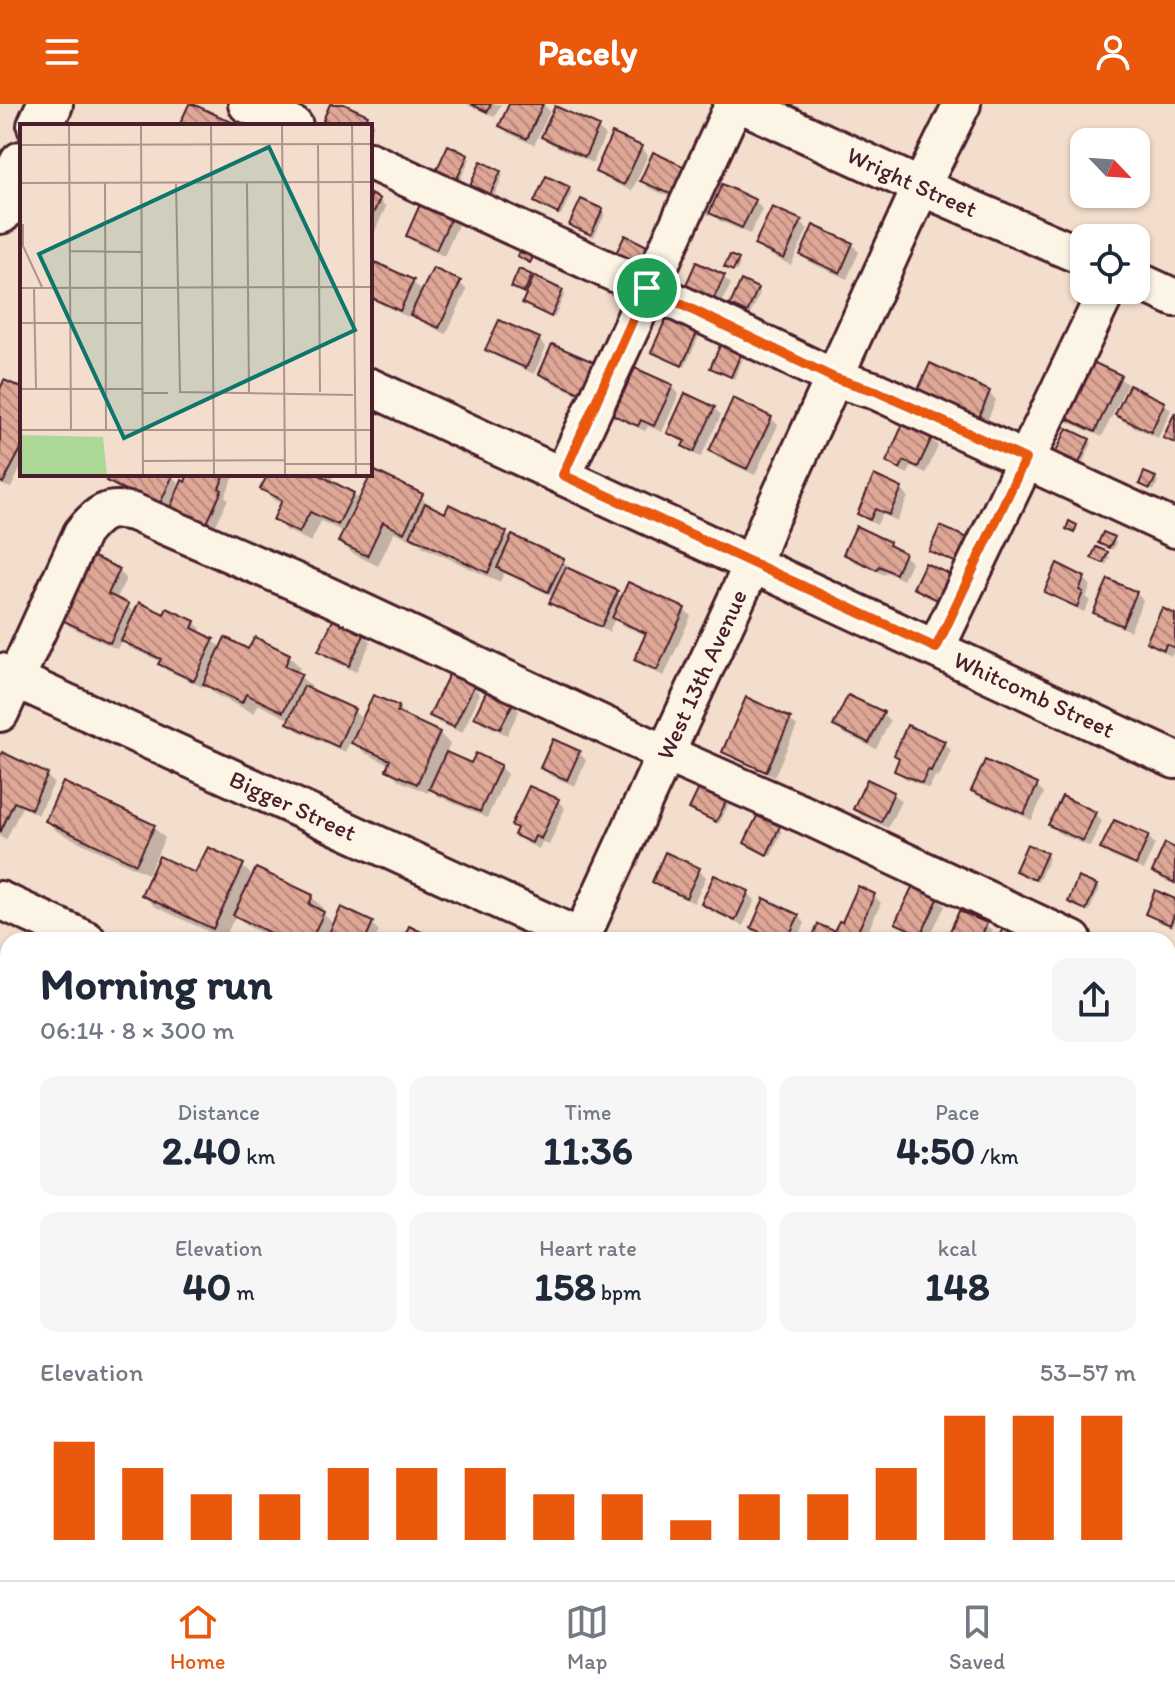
<!DOCTYPE html>
<meta charset="utf-8">
<style>
:root{--surface:#fff;--page:#f6f6f7;--text:#1f2937;--muted:#747a83;--line:#e0e1e3;--accent:#ea580c}
body{margin:0;font-family:Itim,sans-serif;background:var(--page);color:var(--text);height:100vh;display:flex;flex-direction:column;font-size:30px;white-space:nowrap}
*{box-sizing:border-box;margin:0}
p{font-size:26px;color:var(--muted)}
.icon{flex:none;width:44px;height:44px;fill:none;stroke:currentColor;stroke-width:2;stroke-linecap:round;stroke-linejoin:round}
.map{position:relative;flex:1;overflow:hidden}
.side{position:absolute;left:0px;top:828px;width:1176px;height:648px;display:flex;flex-direction:column;background:var(--surface);border-radius:24px 24px 0 0;box-shadow:0 2px 6px #0004}
.side>*{flex:none}
.needle{width:52px;rotate:115deg}
.tools{position:absolute;left:1070px;top:24px;display:grid;gap:16px}
.tools a{display:grid;place-items:center;width:80px;height:80px;border-radius:16px;background:var(--surface);box-shadow:0 2px 6px #0004;font-size:40px}
.pin{position:absolute;display:grid;place-items:center;width:68px;height:68px;color:#fff;margin:-34px;border:4px solid #fff;border-radius:50%;box-shadow:0 2px 8px #0007}
.round{display:grid;place-items:center;flex:none;width:84px;height:84px;border-radius:16px;background:var(--page)}
.overview{display:flex;align-items:center;justify-content:space-between;height:136px;padding:0 40px}
h1{font-size:44px;font-weight:700;line-height:60px}
.stats{display:grid;grid-template-columns:repeat(3,1fr);gap:12px;height:136px;padding:8px 40px}
.stats div{display:grid;align-content:center;border-radius:16px;background:var(--page);text-align:center}
.stats b{font-size:40px;font-weight:700}
.stats small{font-size:22px;font-weight:400}
.stats p{font-size:22px}
.chart{height:224px;padding:16px 40px}
.chart p{display:flex;justify-content:space-between}
.chart svg{width:100%;height:144px;margin-top:8px;stroke:var(--accent);stroke-width:6}
header{display:flex;justify-content:space-between;align-items:center;height:104px;padding:0 40px;background:var(--accent);color:#fff;font-size:36px;font-weight:700}
.dock{display:flex;justify-content:space-around;align-items:center;height:112px;border-top:2px solid var(--line);background:var(--surface);font-size:22px;color:var(--muted)}
.dock a{display:grid;justify-items:center;gap:4px}
.dock .active{color:var(--accent)}
.map>svg:first-child{display:block}
.shadow{fill:#0003}
.building{fill:url(#building-back-hatch);stroke:#4a1f2b;stroke-width:2}
.lines{fill:none;stroke-linecap:round;stroke-linejoin:round}
.minor-casing{stroke:#4a1f2b;stroke-width:42}
.major-casing{stroke:#4a1f2b;stroke-width:50}
.minor{stroke:#fcf5e5;stroke-width:36}
.major{stroke:#fcf5e5;stroke-width:44}
.route-casing{stroke:#fff;stroke-width:16}
.route{stroke:#ea580c;stroke-width:10}
.labels{text-anchor:middle;stroke-width:7;stroke-linejoin:round;paint-order:stroke}
.street-label{font-size:24px;fill:#4a1f2b;stroke:#fcf5e5}
.inset-road{fill:none;stroke:#af928c;stroke-width:2}
.view{fill:#0f766e;fill-opacity:0.15;stroke:#0f766e;stroke-width:4}
.inset-edge{fill:none;stroke:#4a1f2b;stroke-width:4}
</style>
<header><svg class="icon" aria-label="menu" viewBox="0 0 24 24"><path d="M4 6h16M4 12h16M4 18h16"/></svg>Pacely<svg class="icon" aria-label="person" viewBox="0 0 24 24"><circle cx="12" cy="8" r="4"/><path d="M4 21q1-7 8-7t8 7"/></svg></header>
<div class="map">
<svg width="1175" height="1476" viewBox="0 0 1175 1476">
<defs>
<pattern id="building-back-hatch" width="6" height="6" patternUnits="userSpaceOnUse" patternTransform="scale(2)"><rect width="6" height="6" fill="#dea796"/><path d="M-1 5l2 2M0 0l6 6M5-1l2 2" fill="none" stroke="#b6877b"/></pattern>
</defs>
<rect width="100%" height="100%" fill="#f3decd"/>
<filter id="ink" filterUnits="userSpaceOnUse"><feTurbulence type="fractalNoise" baseFrequency=".0125" numOctaves="2"/><feDisplacementMap in="SourceGraphic" scale="16" xChannelSelector="R" yChannelSelector="G"/><feConvolveMatrix kernelMatrix="1 2 1 2 8 2 1 2 1" color-interpolation-filters="sRGB"/></filter>
<g filter="url(#ink)">
<path class="shadow" d="M332,0H339L367,13L374,20L370,30V22H331L325,16Z
M466,0H501L495,13Z
M511,0H543L550,7L534,41L508,29L501,22Z
M598,24L605,31L593,59L551,40L544,33Z
M641,44L648,51L632,87L604,74L597,67Z
M654,51L682,98L649,84L642,76Z
M467,52L470,55L459,78L438,67Z
M500,68L503,71L493,95L474,86Z
M569,85L572,88L561,111L536,98Z
M370,92L379,96L386,103L370,138Z
M755,97L762,105L750,130L718,116L711,108Z
M602,107L605,110L594,133L575,123Z
M451,114L458,121L444,152L415,139L408,132Z
M800,118L808,125L791,161L764,148L756,141Z
M852,140L859,148L847,175L809,158L802,151Z
M737,157L740,160L736,168L730,165Z
M370,160L374,164L413,178L423,188L434,166L460,179L467,186L446,230L420,217L410,208L408,213L370,195Z
M530,172L535,176L562,187L565,190L554,214L527,202L524,199L528,191L513,183Z
M723,173L731,180L720,202L687,183Z
M742,179L760,189L750,211L732,201Z
M670,210L702,226L685,263L656,250Z
M500,218L539,236L546,243L534,270L495,252L488,245Z
M723,239L745,250L734,275L712,263Z
M553,242L592,297L548,277L541,270Z
M1119,273L1127,280L1102,333L1069,318L1062,311Z
M672,282L679,290L662,328L648,322L645,327L623,317L616,310Z
M22,286V361L11,384L0,380V291Z
M919,287L989,289L996,296L985,322Z
M1164,299L1171,306L1158,334L1124,318L1117,311Z
M714,304L721,311L701,353L692,349L685,342L686,340L677,335L670,328Z
M771,314L778,321L755,371L718,354L711,347Z
M931,335L938,342L926,369L911,362L908,370L896,365L888,358Z
M1089,336L1092,339L1082,360L1058,348Z
M112,370H167L172,372L182,382L186,380L190,370H232L234,372L225,392L228,395L214,425L179,411L170,401L167,408L116,384L109,377Z
M270,370H334L330,379L353,390L360,397L421,392L432,405L506,429L512,435L563,457L570,464L569,466L617,489L623,495L684,505L691,512L664,572L644,563L637,556L647,532L622,521L615,514L609,528L559,505L552,498L554,493L504,469L500,478L423,443L417,436L416,438L394,428L378,462L352,449L341,438L345,429L321,417L311,438L286,426L275,415L282,400L274,396L263,385Z
M1155,374L1158,377L1154,387L1141,380Z
M901,385L908,393L897,417L882,410L877,421L866,416L859,409Z
M1113,435L1116,438L1113,446L1100,439Z
M889,439L911,458L903,476L886,468L885,471L853,457L846,449Z
M1107,450L1110,453L1106,461L1093,454Z
M119,467L126,474L116,496L127,502L136,510L194,518L201,525L199,530L213,536L222,545L249,548L255,535L289,552L300,563L297,570L312,583L310,587L354,607L363,616L398,604L410,616L439,629L450,640L446,650L472,662L500,663L507,670L487,714L438,692L430,684L428,689L400,677L388,666L390,661L365,649L351,636L345,648L296,626L289,619L290,616L258,600L253,609L216,591L204,578L202,583L168,567L161,560L162,558L130,544L122,535L117,545L69,522L62,515Z
M1084,474L1091,482L1086,493L1090,497L1084,508L1054,494L1046,487Z
M964,483L953,505L923,491L916,484Z
M1136,489L1143,496L1130,527L1103,516L1096,509Z
M1175,512V547L1171,552L1156,544L1148,537Z
M364,531L371,538L356,568L327,554L320,547Z
M473,583L480,590L462,629L439,619L431,611Z
M512,600L519,607L507,631L484,620L476,612Z
M882,610L890,617L876,645L843,629L835,622Z
M789,615L797,622L774,673L732,654L724,647Z
M943,638L951,646L939,673L935,672L929,685L903,673L896,666Z
M579,649L586,656L575,682L549,671L542,663Z
M0,657L47,672L54,679L38,711L22,703L6,736L0,733Z
M867,678L893,690L901,697L888,724L862,712L855,705Z
M1037,682L1044,689L1032,716L981,693L974,686Z
M727,695L730,698L719,720L691,705Z
M558,697L565,704L549,741L542,738L539,745L523,737L516,730L518,726L513,721Z
M1095,710L1102,717L1090,743L1057,728L1050,721Z
M758,714L782,727L771,752L746,739Z
M47,717L153,723L165,734L148,770L58,728Z
M1148,733L1155,740L1144,766L1110,752L1103,744Z
M1175,746V781L1162,775L1154,768Z
M1046,751L1049,754L1038,778L1017,766Z
M242,762L254,773L312,793L323,804L321,808L335,821L372,820L379,827L375,836H276L247,822L236,811L224,835L154,802L143,790L196,772Z
M699,766L706,773L694,799L661,784L654,777Z
M1096,782L1099,785L1089,808L1070,798Z
M748,789L755,796L743,822L710,807L703,800Z
M874,792L881,799L864,836H814L835,830Z
M938,795L945,802L928,836L905,825L898,818Z
M1175,797V819L1173,823L1148,810Z
M798,812L805,819L797,836H772L760,831L753,823Z
M986,821L993,828L990,836H948Z
M1168,949L1175,952V970L1172,977L1168,975Z
M0,1101L8,1105V1180L0,1197Z
M0,1338L8,1343V1400L0,1393Z
M169,1468H239L235,1476H174L168,1470Z
M666,1468H779L796,1476H683Z"/>
<path class="building" d="M189,0H193L234,19L233,22H179Z
M330,0H344L368,11L364,22H335L323,16Z
M471,0H491L487,8Z
M509,0H543L527,35L499,22Z
M555,2L599,22L585,53L541,33Z
M612,29L642,42L624,81L595,68Z
M448,41L468,51L456,77L436,67Z
M653,48L687,64L675,92L640,77Z
M481,57L501,67L489,93L469,84Z
M546,72L570,83L558,110L534,98Z
M722,80L756,96L742,124L709,109Z
M370,90L380,95L370,116Z
M581,95L603,105L591,131L569,121Z
M421,98L452,112L436,146L406,132Z
M772,103L802,116L784,155L754,141Z
M813,121L853,139L840,169L800,151Z
M625,131L649,143L640,162L615,151Z
M522,140L536,147L530,159L517,152Z
M730,151L739,155L733,167L724,163Z
M375,158L414,176L400,207L370,193V168Z
M696,158L725,171L713,196L685,183Z
M433,164L461,177L439,224L410,211Z
M519,165L532,171L524,189L511,183Z
M534,172L563,186L551,213L522,199Z
M741,176L758,184L747,209L730,201Z
M669,208L700,222L682,262L651,248Z
M499,216L540,234L526,264L485,246Z
M722,237L743,245L731,273L710,264Z
M552,240L598,260L584,291L539,270Z
M1086,255L1121,271L1095,328L1060,311Z
M930,259L990,287L978,316L917,288Z
M635,264L673,281L654,322L641,316L638,322L613,311Z
M4,276L22,284V343L3,379L0,377V285Z
M1129,281L1165,298L1151,328L1115,311Z
M685,289L715,303L694,348L682,342L685,337L667,329Z
M733,294L772,313L747,365L709,347Z
M1175,308V339L1163,334Z
M903,320L932,333L918,363L904,357L900,365L886,358Z
M1067,324L1090,335L1079,359L1056,348Z
M373,366L423,390L404,429L383,418L367,452L338,438Z
M1144,368L1156,373L1150,385L1139,380Z
M110,370H172L173,371L159,402L106,377Z
M188,370H225L219,384L222,386L207,419L190,411L189,413L170,404L182,376L185,378Z
M268,370H318L354,389L338,421L310,408L299,429L273,416L282,396L260,385Z
M874,371L902,384L889,411L875,405L870,416L857,410Z
M425,399L445,409L449,400L507,428L488,469L410,432Z
M1069,417L1077,421L1074,429L1066,425Z
M856,422L890,438L889,441L905,449L896,470L879,462L877,466L843,450Z
M940,422L968,434L957,459L929,447Z
M1103,428L1115,433L1109,444L1098,439Z
M512,431L564,455L548,488L497,464Z
M1096,443L1108,448L1103,459L1091,454Z
M92,452L120,465L108,490L129,500L110,539L60,515Z
M925,459L958,474L946,500L913,484Z
M1057,459L1085,473L1079,486L1083,488L1077,503L1044,488Z
M566,463L618,487L601,523L549,499Z
M1108,475L1137,488L1122,522L1093,509Z
M628,478L685,504L657,566L634,556L646,529L612,514Z
M139,498L164,510L167,504L195,517L192,524L214,535L194,577L158,560L161,555L121,537Z
M1162,504L1175,510V544L1166,540L1164,546L1146,538Z
M334,514L365,529L349,562L318,547Z
M225,533L248,545L255,533L290,550L285,562L302,570L283,608L246,590L242,599L203,580Z
M449,570L474,582L454,623L429,612Z
M304,582L355,605L338,643L287,619Z
M487,586L513,599L500,625L474,613Z
M373,591L399,602L397,608L440,628L417,680L386,666L390,656L351,639Z
M848,591L884,608L869,639L833,622Z
M746,593L791,614L766,668L722,648Z
M907,621L945,637L931,667L928,666L922,679L894,667L899,654L894,651Z
M553,635L580,647L567,676L540,664Z
M2,648L48,670L31,705L14,698L0,729V652Z
M446,648L471,659L476,649L501,661L480,708L429,685Z
M985,656L1038,680L1024,710L971,687Z
M867,675L894,688L881,718L853,705Z
M63,678L155,721L136,760L45,717Z
M701,680L728,694L716,718L689,705Z
M529,682L559,695L541,735L535,732L532,739L514,731L517,724L511,721Z
M1062,692L1096,708L1083,737L1048,721Z
M757,712L780,722L767,751L744,739Z
M1114,716L1149,731L1136,761L1100,745Z
M1165,739L1175,744V779L1152,768Z
M1027,740L1047,749L1035,776L1015,767Z
M208,743L244,760L213,825L141,791L159,752L195,769Z
M665,748L700,764L686,794L652,778Z
M256,764L313,791L309,800L324,808L311,836H285L233,811Z
M714,771L749,787L735,817L701,800Z
M1078,773L1097,781L1086,806L1068,798Z
M913,781L939,793L921,831L895,819Z
M858,782L875,790L854,836H811L818,820L834,827L839,817L842,818Z
M1155,786L1175,795V809L1170,821L1145,810Z
M764,794L799,811L787,836H777L751,824Z
M341,803L373,818L365,836H326Z
M959,807L987,819L980,836H946Z
M409,822L438,836H399L402,830L405,831Z
M1003,824L1015,829L1016,827L1035,836H997Z
M0,899L8,903V945L0,942Z
M1168,947L1175,950V961L1168,975Z
M0,1099L8,1103V1151L6,1150L0,1163Z
M1175,1193V1220L1168,1216V1208Z
M1168,1234L1175,1238V1276L1173,1281L1168,1279Z
M8,1369V1398L0,1394V1386Z
M166,1468H229L225,1476H178L165,1470Z
M692,1468H725L722,1476H688Z
M735,1468H767L763,1476H731Z
M777,1468H784L801,1476H773Z"/>
<g class="lines">
<g class="minor-casing">
<g id="minor">
<path d="M247,0L294,22"/>
<path id="s1" d="M741,0L921,83L1084,153"/>
<path d="M370,57L647,184L834,274L876,287L1175,425"/>
<path d="M1136,176L1175,194"/>
<path id="s2" d="M370,283L1175,656"/>
<path d="M563,371L734,0"/>
<path d="M936,544L1107,186"/>
<path id="s3" d="M0,568L586,836"/>
<path d="M0,609L82,429C98,409 107,402 133,408L326,491L666,650L803,710L1073,836"/>
<path d="M0,796L87,836"/>
<path id="s4" d="M580,836L753,459L767,421L921,83L962,0"/>
<path d="M1168,875L1175,878"/>
<path d="M1168,1005L1175,990"/>
<path d="M0,1021L8,1025"/>
<path d="M1168,1103L1175,1107"/>
<path d="M0,1250L8,1254"/>
<path d="M12,1468L29,1476"/>
<path d="M477,1468L495,1476"/>
<path d="M976,1468L993,1476"/>
<path d="M279,1476L283,1468"/>
</g>
</g>
<g class="major-casing">
<path id="major" d="M40,22L50,0
M0,107L22,60"/>
</g>
<use href="#minor" class="minor"/>
<use href="#major" class="major"/>
</g>
</g>
<g class="lines" filter="url(#ink)">
<g class="route-casing">
<path id="route" d="M647,184L834,274L876,287L1025,355L936,544L563,371Z"/>
</g>
<use href="#route" class="route"/>
</g>
<g class="labels">
<g class="street-label">
<text dy="8" stroke="none"><textPath href="#s1" startOffset="188">Wright Street</textPath></text>
<text dy="8" stroke="none"><textPath href="#s4" startOffset="292">West 13th Avenue</textPath></text>
<text dy="8" stroke="none"><textPath href="#s2" startOffset="732">Whitcomb Street</textPath></text>
<text dy="8" stroke="none"><textPath href="#s3" startOffset="322">Bigger Street</textPath></text>
</g>
</g>
<g transform="translate(20 20)">
<rect width="352" height="352" fill="#f3decd"/>
<path d="M0,311L83,313L87,352H0Z" fill="#abd896"/>
<path class="inset-road" d="M49,0L51,306M121,0L123,352M191,0L194,352M262,0L265,352M332,0L336,352M298,20L300,268M0,21L352,20M156,58L160,268L333,271M227,58L229,269M0,59L352,58M85,59L86,306M3,100V122L22,163M49,127L121,128M0,164L352,163M14,165L16,265M0,199H121M0,265H122M122,269H148M0,306H352M123,337L264,336M264,340H352"/>
<path class="view" d="M249,23L335,206L104,314L19,130Z"/>
<rect width="352" height="352" class="inset-edge"/>
</g>
</svg>
<div class="tools">
<a><svg class="needle" viewBox="-14 -14 28 28"><path d="M0-13l5 13h-10z" fill="#e53935"/><path d="M0 13l5-13h-10z" fill="#747a83"/></svg></a>
<a><svg class="icon" aria-label="locate" viewBox="0 0 24 24"><circle cx="12" cy="12" r="6"/><path d="M12 2v4M12 18v4M2 12h4M18 12h4"/></svg></a>
</div>
<div class="pin" style="left:647px;top:184px;background:#1e9e55"><svg class="icon" aria-label="arrive" viewBox="0 0 24 24"><path d="M6 21V4h12l-3 4 3 4H6"/></svg></div>
<section class="side">
<div class="overview"><div><h1>Morning run</h1><p>06:14 · 8 × 300 m</p></div><a class="round"><svg class="icon" aria-label="share" viewBox="0 0 24 24"><path d="M12 15V3M7 8l5-5 5 5M5 13v7h14v-7"/></svg></a></div>
<div class="stats">
<div><p>Distance</p><b>2.40<small> km</small></b></div>
<div><p>Time</p><b>11:36</b></div>
<div><p>Pace</p><b>4:50<small> /km</small></b></div>
</div>
<div class="stats">
<div><p>Elevation</p><b>40<small> m</small></b></div>
<div><p>Heart rate</p><b>158<small> bpm</small></b></div>
<div><p>kcal</p><b>148</b></div>
</div>
<div class="chart"><p><span>Elevation</span>53–57 m</p>
<svg viewBox="0 0 160 44" preserveAspectRatio="none"><path d="M5 44V14M15 44V22M25 44V30M35 44V30M45 44V22M55 44V22M65 44V22M75 44V30M85 44V30M95 44V38M105 44V30M115 44V30M125 44V22M135 44V6M145 44V6M155 44V6"/></svg>
</div>
</section>
</div>
<nav class="dock">
<a class="active"><svg class="icon" aria-label="home" viewBox="0 0 24 24"><path d="M3 11l9-7 9 7M6 9v11h12V9"/></svg>Home</a>
<a><svg class="icon" aria-label="map" viewBox="0 0 24 24"><path d="M3 6l6-2 6 2 6-2v14l-6 2-6-2-6 2zM9 4v14M15 6v14"/></svg>Map</a>
<a><svg class="icon" aria-label="saved" viewBox="0 0 24 24"><path d="M7 4h10v16l-5-4-5 4z"/></svg>Saved</a>
</nav>
